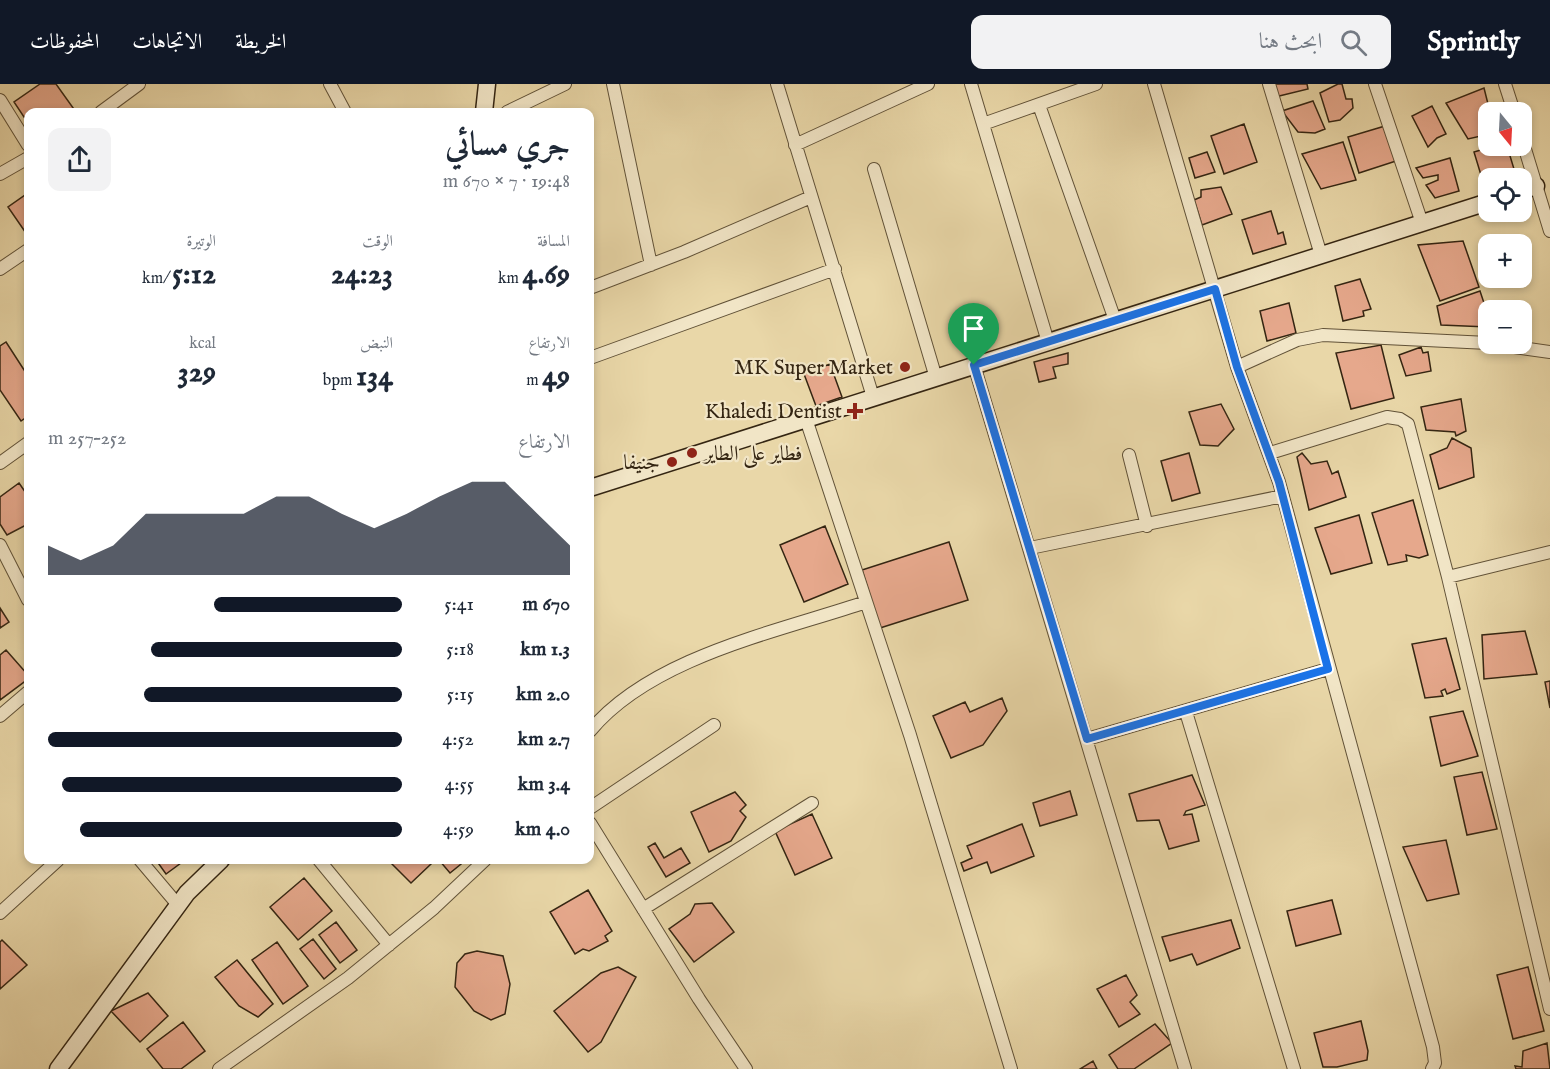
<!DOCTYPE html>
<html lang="ar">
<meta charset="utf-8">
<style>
:root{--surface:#fff;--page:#f2f2f3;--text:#1f2937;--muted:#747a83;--accent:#111827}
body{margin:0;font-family:"IM FELL English",Amiri,serif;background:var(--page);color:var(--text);direction:rtl;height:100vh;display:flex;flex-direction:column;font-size:22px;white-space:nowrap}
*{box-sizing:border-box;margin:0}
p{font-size:20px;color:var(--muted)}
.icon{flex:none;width:33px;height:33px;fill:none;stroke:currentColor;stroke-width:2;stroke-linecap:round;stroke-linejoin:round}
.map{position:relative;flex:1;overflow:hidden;direction:ltr}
.drawer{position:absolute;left:24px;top:24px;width:570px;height:756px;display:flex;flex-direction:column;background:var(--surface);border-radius:12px;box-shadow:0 3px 9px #0003;direction:rtl}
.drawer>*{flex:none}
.needle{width:39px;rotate:162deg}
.buttons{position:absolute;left:1478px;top:18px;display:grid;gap:12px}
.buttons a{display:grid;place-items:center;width:54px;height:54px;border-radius:12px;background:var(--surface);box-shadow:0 3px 9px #0003;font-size:30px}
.pin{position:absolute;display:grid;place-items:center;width:51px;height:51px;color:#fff;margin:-62px -26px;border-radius:50% 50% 50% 0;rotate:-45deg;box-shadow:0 0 6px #0007}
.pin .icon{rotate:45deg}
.round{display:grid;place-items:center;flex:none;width:63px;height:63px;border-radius:12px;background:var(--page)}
.overview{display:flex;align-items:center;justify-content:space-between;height:102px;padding:0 24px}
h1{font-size:33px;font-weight:700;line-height:45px}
.stats{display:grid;grid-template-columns:repeat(3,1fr);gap:9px;height:102px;padding:6px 24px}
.stats div{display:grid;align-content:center}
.stats b{font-size:30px;font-weight:700}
.stats small{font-size:16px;font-weight:400}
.stats p{font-size:16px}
.chart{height:168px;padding:12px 24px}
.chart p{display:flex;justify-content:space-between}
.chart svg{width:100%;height:108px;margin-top:6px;fill:var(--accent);opacity:.7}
ul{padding:0 24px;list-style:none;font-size:20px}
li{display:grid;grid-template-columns:96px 72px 1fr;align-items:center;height:45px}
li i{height:15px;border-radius:8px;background:var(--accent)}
header{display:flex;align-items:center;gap:36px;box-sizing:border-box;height:84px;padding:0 30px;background:var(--accent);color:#fff}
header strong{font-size:28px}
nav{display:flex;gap:33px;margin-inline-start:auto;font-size:21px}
.search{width:420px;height:54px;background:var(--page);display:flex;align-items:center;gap:15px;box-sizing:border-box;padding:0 21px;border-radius:12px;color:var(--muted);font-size:22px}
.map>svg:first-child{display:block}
.building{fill:#e6a88c;stroke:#342512;stroke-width:1.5}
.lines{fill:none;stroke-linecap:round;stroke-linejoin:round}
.street-casing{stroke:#615238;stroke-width:14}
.secondary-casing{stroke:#342512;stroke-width:19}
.street{stroke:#f1e5c6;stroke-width:12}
.secondary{stroke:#f1e5c6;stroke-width:16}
.route-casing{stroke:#fff;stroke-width:12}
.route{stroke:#1a73e8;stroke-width:8}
.poi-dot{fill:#8f2418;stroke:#f1e5c6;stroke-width:2}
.labels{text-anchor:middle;stroke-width:4.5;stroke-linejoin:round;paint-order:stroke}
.poi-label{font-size:21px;fill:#342512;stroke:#f1e5c6;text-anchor:end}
</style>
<header>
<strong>Sprintly</strong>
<div class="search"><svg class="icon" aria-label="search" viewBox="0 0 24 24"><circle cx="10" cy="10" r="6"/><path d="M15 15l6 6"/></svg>ابحث هنا</div>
<nav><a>الخريطة</a><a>الاتجاهات</a><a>المحفوظات</a></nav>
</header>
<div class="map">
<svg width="1550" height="985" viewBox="0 0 1550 985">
<rect width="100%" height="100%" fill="#e9d7a8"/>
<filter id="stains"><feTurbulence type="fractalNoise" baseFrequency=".00333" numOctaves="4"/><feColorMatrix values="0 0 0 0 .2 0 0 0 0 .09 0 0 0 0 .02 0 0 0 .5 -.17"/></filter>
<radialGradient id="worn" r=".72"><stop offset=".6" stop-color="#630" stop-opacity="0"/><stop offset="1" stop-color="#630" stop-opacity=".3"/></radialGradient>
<path class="building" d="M40,0H56L76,28H28V39L14,18Z
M1275,0H1307L1308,5L1275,13Z
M1338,0H1342L1346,15H1352L1353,24L1340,36L1329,38L1320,9Z
M1484,4L1490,28L1488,46L1480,48L1481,52L1468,55L1446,19Z
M1313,17L1325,45L1315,49L1298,48L1282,27Z
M1432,22L1446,50L1437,54L1428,63L1412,32Z
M1244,40L1257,78L1224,90L1211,52Z
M1385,42L1396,77L1359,89L1348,53Z
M1343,58L1356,96L1321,105L1302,70Z
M1494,62H1507L1514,85L1505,94H1488V101H1484L1474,68Z
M1207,68L1215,88L1195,94L1189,74Z
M1450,74L1459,107L1435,114L1426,101L1438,96V91L1423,94L1416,84Z
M1221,103L1232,130L1202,141L1194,116L1201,113V106Z
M28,109V152L8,123Z
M1271,127L1278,150L1283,148L1286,160L1253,170L1242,136Z
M1463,157L1479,203L1440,217L1418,161Z
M1360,195L1371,225L1363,227L1364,232L1343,237L1335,202Z
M1480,207L1488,231V243L1441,241L1437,222Z
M1289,219L1296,249L1267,257L1260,227Z
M6,258L28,292V332L21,337L0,306V262Z
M1381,261L1394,314L1351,325L1336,269Z
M1421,263L1423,269L1428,268L1431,287L1406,292L1399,271Z
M1068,269V280L1053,283L1056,294L1039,298L1034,278Z
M830,280L842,313L816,322L804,290Z
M1461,315L1466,347L1456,352L1455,348L1426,346L1421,323Z
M1221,320L1234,345L1218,362L1200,361L1189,328Z
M1452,354L1471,364L1474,393L1439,405L1430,371L1447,364Z
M1189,369L1200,409L1172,417L1161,377Z
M1302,369L1311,380L1327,377L1332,390L1338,387L1346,413L1309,426L1297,373Z
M19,399L28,412V440L7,451L0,440V413Z
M1413,416L1428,471L1419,474L1406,471L1407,477L1388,481L1372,429Z
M1359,431L1372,479L1331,490L1315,444Z
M825,442L848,500L804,518L780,461Z
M949,458L968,516L880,544L862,486Z
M0,524L9,538L0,544Z
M1525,547L1537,590L1484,595L1482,551Z
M1446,554L1460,605L1447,610L1445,605L1441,607L1443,612L1425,614L1412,560Z
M6,566L28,591V595L0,616V571Z
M1550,597V624L1545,598Z
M1002,614L1007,627L983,661L951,674L933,632L965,618L970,628Z
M1463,627L1478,672L1441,682L1430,633Z
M1482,688L1497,745L1467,751L1454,693Z
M1192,691L1205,721L1186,727L1184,731L1192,730L1199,757L1169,765L1159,736L1137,737L1129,710Z
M1070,707L1077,731L1040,742L1033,719Z
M735,708L746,721L740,727L746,733L731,757L709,768L691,728Z
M812,730L832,774L795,791L775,747Z
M1022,740L1034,772L991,789L987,778L964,787L961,779L972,774L967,762Z
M1446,756L1459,810L1427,817L1403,763Z
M655,759L664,774L681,764L690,779L666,793L648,763Z
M156,776H185L166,790Z
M388,776H427L431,780L411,799Z
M439,776H466L450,789Z
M304,794L332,827L298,856L270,823Z
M588,806L612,847L605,852L608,857L589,867L583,865L575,870L550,828Z
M1332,816L1341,850L1296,862L1287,827Z
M712,819L734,848L694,878L669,845L690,830L695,820Z
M1231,836L1240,864L1197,881L1192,870L1170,877L1162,853Z
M336,838L357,866L340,879L319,851Z
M313,855L336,885L324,895L300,865Z
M2,856L27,881L0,905V858Z
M277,858L308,902L283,920L252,876Z
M477,867L503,872L510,900L505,930L491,936L474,927L455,903L457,879L465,870Z
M237,876L273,920L258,933L239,922L215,893Z
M618,883L636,893L601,958L588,968L554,927L601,889Z
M1528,883L1544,947L1513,955L1497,891Z
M1126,891L1137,911L1130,918L1140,930L1119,943L1097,905Z
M148,909L168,932L140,958L111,927Z
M1361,937L1368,967L1367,976L1337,983H1323L1314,949Z
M183,938L205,967L181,985H163L147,965Z
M1155,940L1172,959L1134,985H1118L1109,971Z
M1547,959L1550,985H1516L1515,982L1522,983L1523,967Z
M1093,977L1097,985H1080Z"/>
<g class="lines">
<g class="street-casing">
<path id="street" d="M330,0L345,28
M613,0L651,181
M777,0L873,313
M971,0L1048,258
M1154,0L1237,283L1279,398L1433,963L1435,979L1432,985
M1269,0L1321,171
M1375,0L1422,139
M1505,0L1514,28
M0,16L28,61
M1039,21L1115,236
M101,28L139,0
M507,28L565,0
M983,40L1096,0
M1521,52L1550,147
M795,61L928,0
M874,85L936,294
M0,90L28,74
M0,185L28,166
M590,204L684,168L811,113
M1493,260L1550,268
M590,274L835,185
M974,281L1185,985
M1237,283L1297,256L1323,251L1488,259
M806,335L910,651L1011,985
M1270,369L1387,333L1400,335L1408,340L1448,493L1550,925
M1129,371L1147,442
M0,379L28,359
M0,461L28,516
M1030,464L1283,412
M1448,493L1550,468
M1186,628L1294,985
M0,632L28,608
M590,647C651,573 777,548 866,518
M1087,655L1328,585
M590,724L714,641
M590,739L699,915L746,985
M140,776L178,821
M319,776L389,861
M643,825L812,719
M0,829L58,776
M219,985L348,894L434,824L485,776"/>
</g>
<g class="secondary-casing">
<path id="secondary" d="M484,28L487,0
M1521,107L1536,102
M590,404L1488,118
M58,985L187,809L221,776"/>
</g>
<use href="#street" class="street"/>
<use href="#secondary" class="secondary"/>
</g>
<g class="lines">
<g class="route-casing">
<path id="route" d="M1215,205L1237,283L1279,398L1328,585L1087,655L974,281Z"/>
</g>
<use href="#route" class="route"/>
</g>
<g class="poi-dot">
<circle cx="905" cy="283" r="6"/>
<path d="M852 318h6v6h6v6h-6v6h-6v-6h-6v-6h6z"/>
<circle cx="692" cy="369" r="6"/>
<circle cx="672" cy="378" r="6"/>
</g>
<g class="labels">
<g class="poi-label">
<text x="893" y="290">MK Super Market</text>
<text x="842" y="334">Khaledi Dentist</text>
<text x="704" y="376" text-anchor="start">فطاير على الطاير</text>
<text x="660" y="385">جنيفا</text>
</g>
</g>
<rect width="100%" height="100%" filter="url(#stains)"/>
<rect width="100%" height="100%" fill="url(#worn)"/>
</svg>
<div class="buttons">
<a><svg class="needle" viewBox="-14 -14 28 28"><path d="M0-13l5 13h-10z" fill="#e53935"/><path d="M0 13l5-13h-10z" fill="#747a83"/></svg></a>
<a><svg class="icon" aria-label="locate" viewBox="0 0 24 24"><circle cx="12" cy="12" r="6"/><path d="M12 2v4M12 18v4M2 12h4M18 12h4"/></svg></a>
<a>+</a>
<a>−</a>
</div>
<div class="pin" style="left:974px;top:281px;background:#1e9e55"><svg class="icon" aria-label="arrive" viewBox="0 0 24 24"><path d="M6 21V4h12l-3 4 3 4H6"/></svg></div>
<section class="drawer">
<div class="overview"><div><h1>جري مسائي</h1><p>19:48 · 7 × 670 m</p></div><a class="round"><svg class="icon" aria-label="share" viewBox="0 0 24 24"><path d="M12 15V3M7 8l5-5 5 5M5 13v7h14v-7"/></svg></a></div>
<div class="stats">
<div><p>المسافة</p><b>4.69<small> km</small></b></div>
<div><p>الوقت</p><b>24:23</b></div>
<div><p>الوتيرة</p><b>5:12<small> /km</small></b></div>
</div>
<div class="stats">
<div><p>الارتفاع</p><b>49<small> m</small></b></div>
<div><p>النبض</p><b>134<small> bpm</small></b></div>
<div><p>kcal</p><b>329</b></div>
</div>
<div class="chart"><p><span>الارتفاع</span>252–257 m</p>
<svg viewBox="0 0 160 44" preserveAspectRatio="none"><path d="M0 44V32L10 38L20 32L30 19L40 19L50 19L60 19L70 12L80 12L90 19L100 25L110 19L120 12L130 6L140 6L150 19L160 32V44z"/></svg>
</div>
<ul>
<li><b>670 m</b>5:41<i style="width:53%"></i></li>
<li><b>1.3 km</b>5:18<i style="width:71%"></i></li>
<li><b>2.0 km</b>5:15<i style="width:73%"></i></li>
<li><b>2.7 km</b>4:52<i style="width:100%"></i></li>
<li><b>3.4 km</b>4:55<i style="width:96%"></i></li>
<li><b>4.0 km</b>4:59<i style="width:91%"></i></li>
</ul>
</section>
</div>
